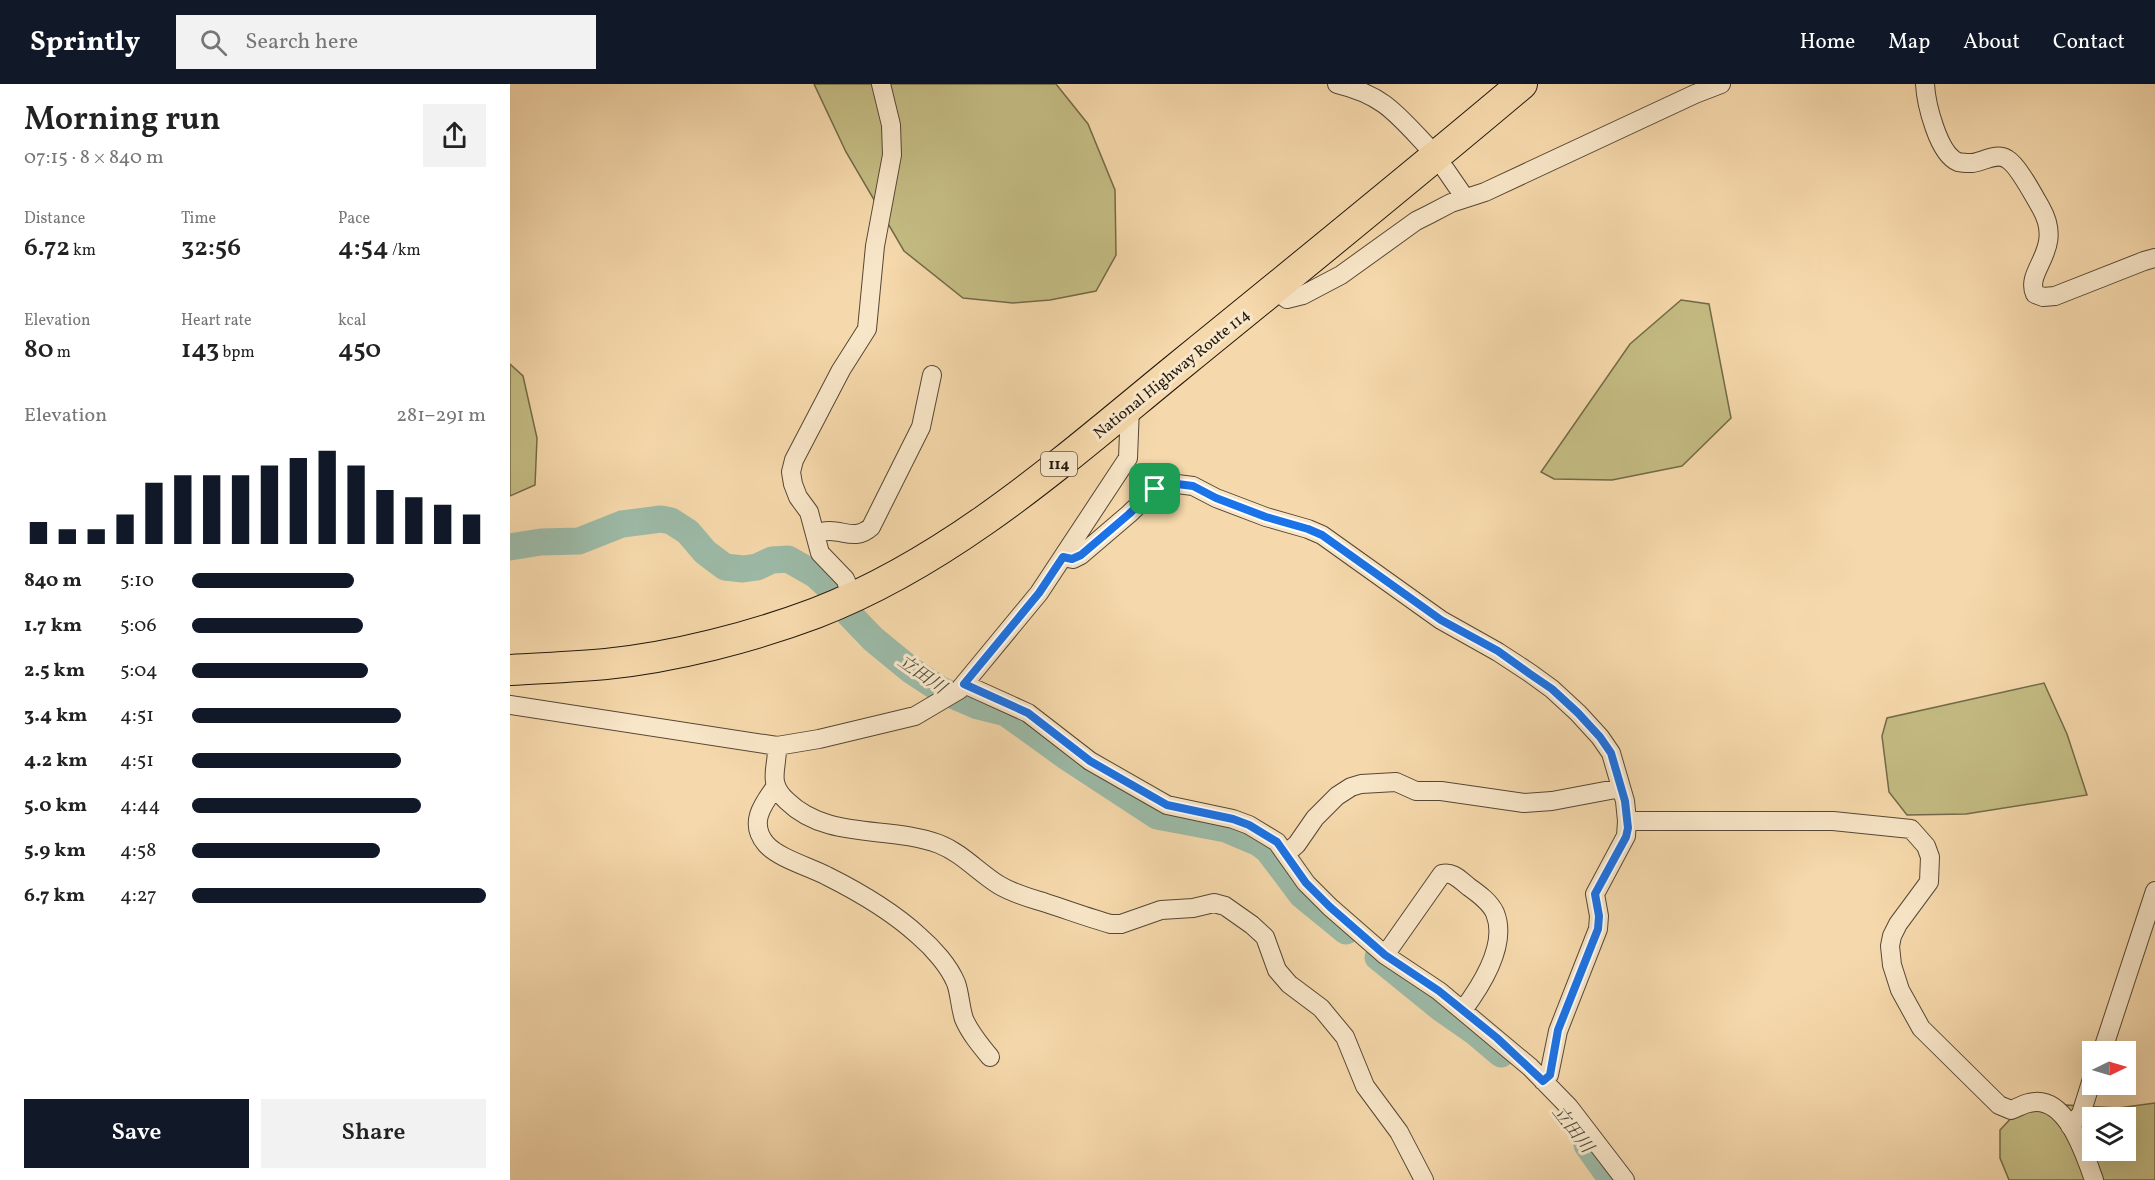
<!DOCTYPE html>
<meta charset="utf-8">
<style>
:root{--surface:#fff;--page:#f2f2f2;--text:#222;--muted:#767676;--accent:#111827}
body{margin:0;font-family:Vollkorn,"Noto Serif JP",serif;background:var(--page);color:var(--text);height:100vh;display:flex;flex-direction:column;font-size:22px;white-space:nowrap}
*{box-sizing:border-box;margin:0}
p{font-size:20px;color:var(--muted)}
.icon{flex:none;width:33px;height:33px;fill:none;stroke:currentColor;stroke-width:2;stroke-linecap:round;stroke-linejoin:round}
.map{position:relative;flex:1;overflow:hidden}
.panel{display:flex;flex-direction:column;background:var(--surface);width:510px}
.panel>*{flex:none}
.needle{width:39px;rotate:85deg}
.controls{position:absolute;left:1572px;top:957px;display:grid;gap:12px}
.controls a{display:grid;place-items:center;width:54px;height:54px;border-radius:0px;background:var(--surface);box-shadow:0 6px 24px #0002;font-size:30px}
.pin{position:absolute;display:grid;place-items:center;width:51px;height:51px;color:#fff;margin:-26px;border-radius:12px;box-shadow:0 3px 9px #0006}
.round{display:grid;place-items:center;flex:none;width:63px;height:63px;border-radius:0px;background:var(--page)}
.overview{display:flex;align-items:center;justify-content:space-between;height:102px;padding:0 24px}
h1{font-size:33px;font-weight:600;line-height:45px}
.stats{display:grid;grid-template-columns:repeat(3,1fr);gap:9px;height:102px;padding:6px 24px}
.stats div{display:grid;align-content:center}
.stats b{font-size:26px;font-weight:600}
.stats small{font-size:16px;font-weight:400}
.stats p{font-size:16px}
.chart{height:168px;padding:12px 24px}
.chart p{display:flex;justify-content:space-between}
.chart svg{width:100%;height:108px;margin-top:6px;stroke:var(--accent);stroke-width:6}
.action{display:flex;gap:12px;margin-top:auto;padding:12px 24px}
.action a{flex:1;height:69px;border-radius:0px;background:var(--accent);color:#fff;font-size:24px;font-weight:600;line-height:69px;text-align:center}
.action a+a{background:var(--page);color:var(--text)}
ul{padding:0 24px;list-style:none;font-size:20px}
li{display:grid;grid-template-columns:96px 72px 1fr;align-items:center;height:45px}
li i{height:15px;border-radius:8px;background:var(--accent)}
header{display:flex;align-items:center;gap:36px;box-sizing:border-box;height:84px;padding:0 30px;background:var(--accent);color:#fff}
header strong{font-size:28px}
nav{display:flex;gap:33px;margin-inline-start:auto;font-size:21px}
.search{width:420px;height:54px;background:var(--page);display:flex;align-items:center;gap:15px;box-sizing:border-box;padding:0 21px;border-radius:0px;color:var(--muted);font-size:22px}
main{display:flex;flex:1;min-height:0}
.map>svg:first-child{display:block}
.green{fill:#c4bc83;stroke:#726a48;stroke-width:1.5;fill-rule:evenodd}
.lines{fill:none;stroke-linecap:round;stroke-linejoin:round}
.river{stroke:#9cbaa7;stroke-width:27}
.minor-casing{stroke:#564734;stroke-width:20}
.trunk-casing{stroke:#21170d;stroke-width:32}
.minor{stroke:#f8e6c8;stroke-width:18}
.trunk{stroke:#f5d8ab;stroke-width:30}
.route-casing{stroke:#fff;stroke-width:12}
.route{stroke:#1a73e8;stroke-width:8}
.labels{text-anchor:middle;stroke-width:6;stroke-linejoin:round;paint-order:stroke}
.shield{fill:#f8e6c8;stroke:#625545;stroke-width:1.5}
.shield-label{font-size:15px;font-weight:bold;fill:#21170d}
.street-label{font-size:16px;fill:#21170d;stroke:#f8e6c8}
.water-label{font-size:18px;font-style:italic;fill:#4c5043;stroke:#f8e6c8}
</style>
<header>
<strong>Sprintly</strong>
<div class="search"><svg class="icon" aria-label="search" viewBox="0 0 24 24"><circle cx="10" cy="10" r="6"/><path d="M15 15l6 6"/></svg>Search here</div>
<nav><a>Home</a><a>Map</a><a>About</a><a>Contact</a></nav>
</header>
<main>
<section class="panel">
<div class="overview"><div><h1>Morning run</h1><p>07:15 · 8 × 840 m</p></div><a class="round"><svg class="icon" aria-label="share" viewBox="0 0 24 24"><path d="M12 15V3M7 8l5-5 5 5M5 13v7h14v-7"/></svg></a></div>
<div class="stats">
<div><p>Distance</p><b>6.72<small> km</small></b></div>
<div><p>Time</p><b>32:56</b></div>
<div><p>Pace</p><b>4:54<small> /km</small></b></div>
</div>
<div class="stats">
<div><p>Elevation</p><b>80<small> m</small></b></div>
<div><p>Heart rate</p><b>143<small> bpm</small></b></div>
<div><p>kcal</p><b>450</b></div>
</div>
<div class="chart"><p><span>Elevation</span>281–291 m</p>
<svg viewBox="0 0 160 44" preserveAspectRatio="none"><path d="M5 44V35M15 44V38M25 44V38M35 44V32M45 44V19M55 44V16M65 44V16M75 44V16M85 44V12M95 44V9M105 44V6M115 44V12M125 44V22M135 44V25M145 44V28M155 44V32"/></svg>
</div>
<ul>
<li><b>840 m</b>5:10<i style="width:55%"></i></li>
<li><b>1.7 km</b>5:06<i style="width:58%"></i></li>
<li><b>2.5 km</b>5:04<i style="width:60%"></i></li>
<li><b>3.4 km</b>4:51<i style="width:71%"></i></li>
<li><b>4.2 km</b>4:51<i style="width:71%"></i></li>
<li><b>5.0 km</b>4:44<i style="width:78%"></i></li>
<li><b>5.9 km</b>4:58<i style="width:64%"></i></li>
<li><b>6.7 km</b>4:27<i style="width:100%"></i></li>
</ul>
<div class="action"><a>Save</a><a>Share</a></div>
</section>
<div class="map">
<svg width="1645" height="1096" viewBox="0 0 1645 1096">
<rect width="100%" height="100%" fill="#f5d8ab"/>
<filter id="stains"><feTurbulence type="fractalNoise" baseFrequency=".00333" numOctaves="4"/><feColorMatrix values="0 0 0 0 .2 0 0 0 0 .09 0 0 0 0 .02 0 0 0 .5 -.17"/></filter>
<radialGradient id="worn" r=".72"><stop offset=".6" stop-color="#630" stop-opacity="0"/><stop offset="1" stop-color="#630" stop-opacity=".3"/></radialGradient>
<path class="green" d="M304,0H546L578,40L605,106L606,171L586,207L540,216L503,219L453,214L394,167L336,68Z
M1171,216L1199,220L1221,334L1172,382L1102,396L1044,395L1031,388L1120,260Z
M0,280L13,292L27,354L25,401L0,412Z
M1534,599L1557,650L1577,711L1456,730L1397,731L1379,708L1372,652L1377,634Z
M1645,1019V1096H1499L1490,1074V1046L1507,1028L1556,1021L1608,1024ZM1582,1034H1616V1066H1582Z"/>
<g class="lines">
<path class="river" d="M0,463L31,458L69,457L112,440L151,435L161,437L178,448L195,468L215,483L233,485L247,483L262,476L278,475L306,491L320,504L340,531L363,555L402,587L431,606L468,622L496,629L557,673L647,732L716,745L749,759L758,766L792,811L836,847
M868,873L932,925L965,948L991,970
M1077,1061L1102,1096"/>
<g class="minor-casing">
<path id="minor" d="M827,0C873,11 886,29 917,62
M1415,0C1416,19 1428,70 1448,78C1452,79 1458,79 1462,79C1473,78 1486,68 1497,75C1508,81 1524,112 1531,124C1555,166 1514,186 1525,210L1533,213L1545,212L1634,177L1645,174
M935,85L955,114
M764,205L777,215L793,211L831,191L906,137L920,130L941,119L975,108L1185,10L1211,0
M305,450C329,440 342,460 361,443L411,343L422,291
M553,473L563,475L571,471L619,430L645,405L659,399L683,402L706,414L756,433L798,445L812,451L931,536L988,568L1020,589L1042,605L1068,629L1090,653L1101,669L1115,717L1117,737L1116,752L1085,810L1089,832L1088,845L1048,947L1039,991L1033,997
M343,513L335,495L310,469L299,428L288,413L283,400L281,388L284,376L331,286L357,245L365,162L382,71L381,41L371,0
M454,600L518,629L580,677L657,721L723,735L739,741L767,758L796,799L820,823L875,871L929,907L1020,983L1059,1023L1115,1096
M0,621L267,662L309,655L405,632L449,606L529,509L618,374L620,323
M267,662C268,684 256,698 277,717C318,757 380,741 429,760C452,769 468,788 489,801C504,810 520,814 536,819C558,826 579,834 601,840H611L651,826L683,824L704,819L715,822L742,841L755,853L767,886L779,900L811,924L835,953L855,1002L889,1048L914,1096
M266,702C253,720 238,739 256,760C268,774 300,783 317,792C349,808 383,828 409,852C423,864 439,882 446,899C450,910 450,923 454,935C460,949 470,961 480,973
M1117,737H1323L1401,745L1416,762L1420,773L1419,798L1388,840L1382,852L1380,862L1382,881L1390,906L1411,944L1489,1021L1501,1026C1507,1024 1513,1020 1519,1019C1556,1009 1575,1071 1584,1096
M776,770L787,760L805,734L827,712L841,703L851,700L886,698L906,707H931L1014,719L1042,717L1111,704
M875,871L932,790C943,787 951,797 959,803C969,810 980,818 985,829C998,861 971,902 953,926
M1592,968L1645,807
M1560,1042L1571,1030L1582,995"/>
</g>
<g class="trunk-casing">
<path id="trunk" d="M0,586C32,584 64,583 96,580C165,573 242,553 306,529C441,477 553,377 663,287C780,192 897,97 1012,0"/>
</g>
<use href="#minor" class="minor"/>
<use href="#trunk" class="trunk"/>
</g>
<g class="lines">
<g class="route-casing">
<path id="route" d="M659,399L683,402L706,414L756,433L798,445L812,451L931,536L988,567L1020,590L1042,605L1068,629L1090,653L1101,669L1115,717L1118,744L1116,753L1085,810L1089,832L1088,845L1048,946L1040,991L1033,997L987,954L929,907L875,871L820,823L796,799L767,758L739,741L723,735L657,721L580,677L518,629L454,600L529,509L553,473L562,475L571,471L619,430L645,405Z"/>
</g>
<use href="#route" class="route"/>
</g>
<g class="labels">
<rect class="shield" x="531" y="368" width="36" height="24" rx="4.5"/>
<g class="shield-label">
<text x="549" y="385">114</text>
</g>
<g class="street-label">
<text transform="translate(661 289) rotate(-39)" y="6">National Highway Route 114</text>
</g>
<g class="water-label">
<text transform="translate(412 590) rotate(35)" y="6">立田川</text>
<text transform="translate(1063 1045) rotate(52)" y="6">立田川</text>
</g>
</g>
<rect width="100%" height="100%" filter="url(#stains)"/>
<rect width="100%" height="100%" fill="url(#worn)"/>
</svg>
<div class="controls">
<a><svg class="needle" viewBox="-14 -14 28 28"><path d="M0-13l5 13h-10z" fill="#e53935"/><path d="M0 13l5-13h-10z" fill="#767676"/></svg></a>
<a><svg class="icon" aria-label="layers" viewBox="0 0 24 24"><path d="M12 4l9 5-9 5-9-5zM3 14l9 5 9-5"/></svg></a>
</div>
<div class="pin" style="left:645px;top:405px;background:#1e9e55"><svg class="icon" aria-label="arrive" viewBox="0 0 24 24"><path d="M6 21V4h12l-3 4 3 4H6"/></svg></div>
</div>
</main>
